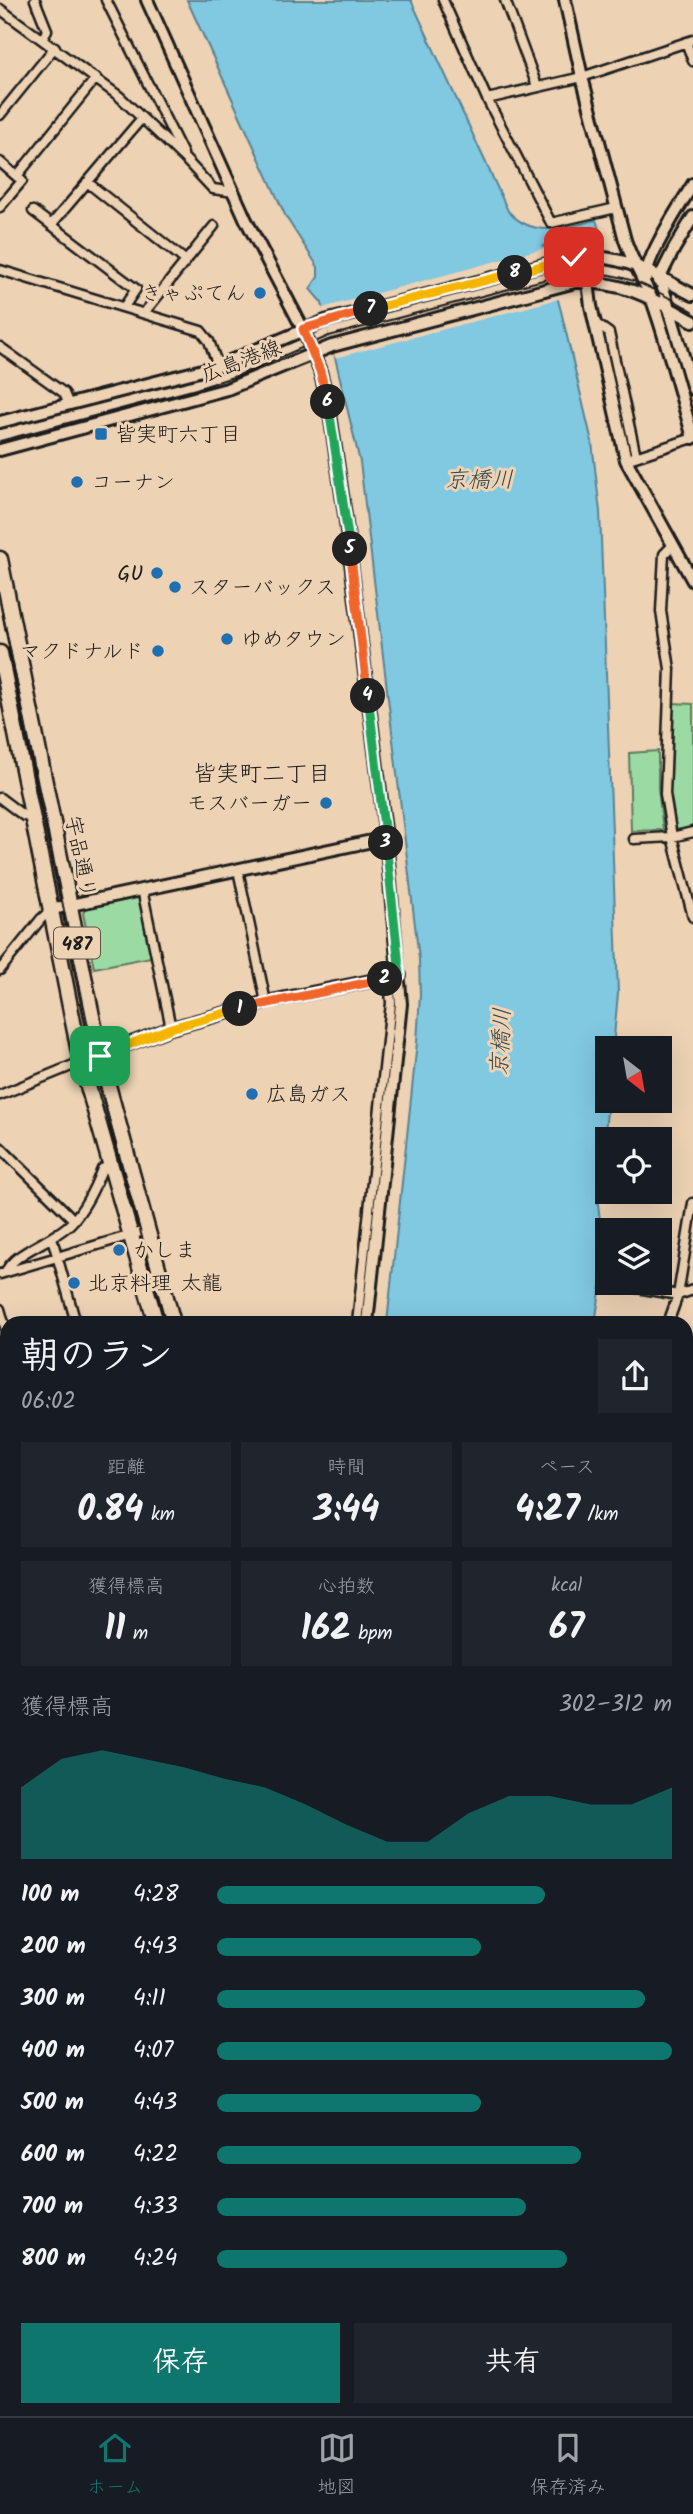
<!DOCTYPE html>
<html lang="ja">
<meta charset="utf-8">
<style>
:root{--surface:#171b24;--page:#20242c;--text:#f1f3f6;--muted:#9ea1a6;--line:#363941;--accent:#0f766e}
body{margin:0;font-family:Kalam,"Klee One",sans-serif;background:var(--page);color:var(--text);height:100vh;display:flex;flex-direction:column;font-size:26px;white-space:nowrap}
*{box-sizing:border-box;margin:0}
p{font-size:23px;color:var(--muted)}
.icon{flex:none;width:38px;height:38px;fill:none;stroke:currentColor;stroke-width:2;stroke-linecap:round;stroke-linejoin:round}
.map{position:relative;flex:1;overflow:hidden}
.panel{position:absolute;left:0px;top:1316px;width:693px;height:1101px;display:flex;flex-direction:column;background:var(--surface);border-radius:21px 21px 0 0;box-shadow:0 7px 28px #0002}
.panel>*{flex:none}
.needle{width:46px;rotate:149deg}
.buttons{position:absolute;left:595px;top:1036px;display:grid;gap:14px}
.buttons a{display:grid;place-items:center;width:77px;height:77px;border-radius:0px;background:var(--surface);box-shadow:0 7px 28px #0002;font-size:35px}
.pin{position:absolute;display:grid;place-items:center;width:60px;height:60px;color:#fff;margin:-30px;border-radius:14px;box-shadow:0 4px 10px #0006}
.km{position:absolute;width:35px;height:35px;margin:-18px;border-radius:50%;background:#222;color:#fff;font-size:19px;line-height:35px;text-align:center}
.round{display:grid;place-items:center;flex:none;width:74px;height:74px;border-radius:0px;background:var(--page)}
.overview{display:flex;align-items:center;justify-content:space-between;height:119px;padding:0 21px}
h1{font-size:38px;font-weight:800;line-height:52px}
.stats{display:grid;grid-template-columns:repeat(3,1fr);gap:10px;height:119px;padding:7px 21px}
.stats div{display:grid;align-content:center;border-radius:0px;background:var(--page);text-align:center}
.stats b{font-size:35px;font-weight:800}
.stats small{font-size:19px;font-weight:400}
.stats p{font-size:19px}
.chart{height:196px;padding:14px 21px}
.chart p{display:flex;justify-content:space-between}
.chart svg{width:100%;height:126px;margin-top:7px;fill:var(--accent);opacity:.7}
.primary-button{display:flex;gap:14px;margin-top:auto;padding:14px 21px}
.primary-button a{flex:1;height:80px;border-radius:0px;background:var(--accent);color:#fff;font-size:28px;font-weight:800;line-height:80px;text-align:center}
.primary-button a+a{background:var(--page);color:var(--text)}
ul{padding:0 21px;list-style:none;font-size:23px}
li{display:grid;grid-template-columns:112px 84px 1fr;align-items:center;height:52px}
li i{height:18px;border-radius:9px;background:var(--accent)}
.menu{display:flex;justify-content:space-around;align-items:center;height:98px;border-top:2px solid var(--line);background:var(--surface);font-size:19px;color:var(--muted)}
.menu a{display:grid;justify-items:center;gap:4px}
.menu .selected{color:var(--accent)}
.map>svg:first-child{display:block}
.built{fill:#e6c5ab}
.green{fill:#9bdaa2;stroke:#5c7b5f;stroke-width:2}
.water{fill:#81c8e1;stroke:#598392;stroke-width:2}
.pier{fill:#edd2b4}
.lines{fill:none;stroke-linecap:round;stroke-linejoin:round}
.street-casing{stroke:#1c1c1c;stroke-width:13}
.secondary-casing{stroke:#1c1c1c;stroke-width:16}
.primary-casing{stroke:#1c1c1c;stroke-width:18}
.highway-casing{stroke:#1c1c1c;stroke-width:19}
.street{stroke:#edd2b4;stroke-width:8}
.secondary{stroke:#edd2b4;stroke-width:10}
.primary{stroke:#edd2b4;stroke-width:12}
.highway{stroke:#edd2b4;stroke-width:14}
.tram{stroke:#1c1c1c;stroke-width:2}
.split-1-casing{stroke:#fff;stroke-width:14}
.split-2-casing{stroke:#fff;stroke-width:14}
.split-3-casing{stroke:#fff;stroke-width:14}
.split-4-casing{stroke:#fff;stroke-width:14}
.split-5-casing{stroke:#fff;stroke-width:14}
.split-6-casing{stroke:#fff;stroke-width:14}
.split-7-casing{stroke:#fff;stroke-width:14}
.split-8-casing{stroke:#fff;stroke-width:14}
.split-9-casing{stroke:#fff;stroke-width:14}
.split-1{stroke:#f5b400;stroke-width:9}
.split-2{stroke:#f0652b;stroke-width:9}
.split-3{stroke:#22a559;stroke-width:9}
.split-4{stroke:#22a559;stroke-width:9}
.split-5{stroke:#f0652b;stroke-width:9}
.split-6{stroke:#22a559;stroke-width:9}
.split-7{stroke:#f0652b;stroke-width:9}
.split-8{stroke:#f5b400;stroke-width:9}
.split-9{stroke:#f5b400;stroke-width:9}
.poi-dot{fill:#1f6fb2;stroke:#edd2b4;stroke-width:2.5}
.labels{text-anchor:middle;stroke-width:6;stroke-linejoin:round;paint-order:stroke}
.shield{fill:#edd2b4;stroke:#5b534a;stroke-width:2}
.shield-label{font-size:19px;font-weight:bold;fill:#1c1c1c}
.poi-label{font-size:21px;fill:#1c1c1c;stroke:#edd2b4;text-anchor:start}
.street-label{font-size:21px;fill:#1c1c1c;stroke:#edd2b4}
.water-label{font-size:23px;font-style:italic;fill:#35474d;stroke:#edd2b4}
.neighbourhood-label{font-size:23px;fill:#1c1c1c;stroke:#edd2b4}
</style>
<div class="map">
<svg width="693" height="2416" viewBox="0 0 693 2416">
<rect width="100%" height="100%" fill="#edd2b4"/>
<filter id="ink" filterUnits="userSpaceOnUse"><feTurbulence type="fractalNoise" baseFrequency=".0143" numOctaves="2"/><feDisplacementMap in="SourceGraphic" scale="14" xChannelSelector="R" yChannelSelector="G"/><feConvolveMatrix kernelMatrix="1 2 1 2 8 2 1 2 1" color-interpolation-filters="sRGB"/></filter>
<g filter="url(#ink)">
<path class="built" d="M0,1339L7,1363V1434L0,1444Z
M7,1844V1966L0,1962V1852Z
M693,2082V2282L686,2284V2085Z"/>
<path class="green" d="M672,703L693,704V826L679,830L674,827C665,787 669,744 672,703Z
M658,751V788L663,830L631,831L629,753Z
M135,896L140,900L151,957L94,968L83,913L87,906Z
M0,2068L7,2073V2246L0,2248Z
M0,2292L7,2295V2410H136V2416H0Z
M693,2381V2416H558L579,2410H686V2383Z"/>
<path class="water" d="M187,0H411L508,211C533,239 564,228 596,220L603,242L543,246L561,311L592,442L600,512L618,993L613,1048H607L608,1101L598,1204L605,1260L595,1323H387L417,1042L420,995L419,959L360,462L322,303L310,289L318,277V267L286,217Z
M321,2410H462V2416H321Z"/>
<path class="pier" d="M545,248L559,299L335,358L322,308Z"/>
<g class="lines">
<g class="street-casing">
<path id="street" d="M35,0L47,30L43,39
M106,0L183,154
M443,0L487,99L551,223L616,208
M505,0L537,86
M0,9L119,96L185,159L213,189L234,192
M686,42L693,61
M487,99L582,77L693,40
M0,115L55,47
M0,162L22,181L0,207
M17,176L96,78
M87,182L186,261
M33,211L136,289L124,307
M51,225L142,118
M0,270L201,331L209,341L218,366
M144,313L214,226
M595,323L609,333L636,456
M0,347L64,393L69,405
M632,458L693,438
M673,545L664,554L661,611L670,669L665,794L672,837L693,917
M0,798L24,816L34,818
M634,839L672,837L693,832
M238,870L266,1002
M142,889L171,1028
M0,970L41,919L52,909
M0,1095L81,1062
M0,1147L74,1220
M52,1238L76,1323
M6,1272C14,1251 55,1241 72,1222C85,1208 95,1187 102,1169L111,1165
M0,1274L148,1230
M620,1285L678,1295L693,1290
M0,1309L7,1334
M357,1323L391,1003L389,978
M668,1323L678,1295L693,1203
M0,1454L7,1443
M0,1484L7,1483
M691,1493L687,1472L693,1454
M686,1610L693,1608
M686,1707L693,1705
M686,1806L693,1803
M1,2029L7,2019
M686,2060L693,2075
M686,2290L693,2288
M686,2363L689,2377L687,2416
M545,2412L553,2410
M197,2416H225"/>
</g>
<g class="secondary-casing">
<path id="secondary" d="M147,0L246,220L303,329L320,371L329,407L345,515L386,838L401,1004L367,1323
M565,0L582,77L625,240C632,261 644,280 652,300C668,345 680,392 693,438
M647,276C644,260 683,201 693,184
M660,278L693,389
M658,281L674,249L693,217
M588,282L591,306L626,460L693,581
M0,422L218,366L325,321L574,257C626,254 649,272 693,295
M0,450L227,389L332,346L575,282C624,281 651,298 693,321
M52,909L386,838
M81,1062L171,1028L266,1002L400,975
M0,1723L7,1729
M686,1903L693,1900
M0,1972L7,1976"/>
</g>
<g class="primary-casing">
<path id="primary" d="M263,2410V2416
M281,2410V2416"/>
</g>
<g class="highway-casing">
<path id="highway" d="M0,559L100,1056L173,1323
M0,653L81,1062L156,1323
M686,1494L693,1493
M686,1519L693,1518
M0,1619L7,1618
M0,1645L7,1644"/>
</g>
<use href="#street" class="street"/>
<use href="#secondary" class="secondary"/>
<use href="#primary" class="primary"/>
<use href="#highway" class="highway"/>
<path class="tram" d="M0,441L196,389L239,375L329,336L570,273C624,270 648,286 693,311
M0,601L102,1094L166,1323
M269,2410L270,2416"/>
</g>
</g>
<g class="lines" filter="url(#ink)">
<g class="split-1-casing">
<path id="split-1" d="M100,1056L171,1028L240,1009"/>
</g>
<g class="split-2-casing">
<path id="split-2" d="M240,1009L385,979"/>
</g>
<g class="split-3-casing">
<path id="split-3" d="M385,979L400,975L386,843"/>
</g>
<g class="split-4-casing">
<path id="split-4" d="M368,696L386,843"/>
</g>
<g class="split-5-casing">
<path id="split-5" d="M350,549L368,696"/>
</g>
<g class="split-6-casing">
<path id="split-6" d="M328,402L350,549"/>
</g>
<g class="split-7-casing">
<path id="split-7" d="M328,402L320,371L303,329L371,309"/>
</g>
<g class="split-8-casing">
<path id="split-8" d="M371,309L515,273"/>
</g>
<g class="split-9-casing">
<path id="split-9" d="M515,273L574,257"/>
</g>
<use href="#split-1" class="split-1"/>
<use href="#split-2" class="split-2"/>
<use href="#split-3" class="split-3"/>
<use href="#split-4" class="split-4"/>
<use href="#split-5" class="split-5"/>
<use href="#split-6" class="split-6"/>
<use href="#split-7" class="split-7"/>
<use href="#split-8" class="split-8"/>
<use href="#split-9" class="split-9"/>
</g>
<g class="poi-dot">
<circle cx="260" cy="293" r="7"/>
<rect x="94" y="427" width="14" height="14" rx="3.5"/>
<circle cx="77" cy="482" r="7"/>
<circle cx="157" cy="573" r="7"/>
<circle cx="175" cy="587" r="7"/>
<circle cx="227" cy="639" r="7"/>
<circle cx="158" cy="651" r="7"/>
<circle cx="326" cy="803" r="7"/>
<circle cx="252" cy="1094" r="7"/>
<circle cx="119" cy="1250" r="7"/>
<circle cx="74" cy="1283" r="7"/>
</g>
<g class="labels">
<rect class="shield" x="54" y="927.5" width="46" height="31" rx="5"/>
<g class="shield-label">
<text x="77" y="950">487</text>
</g>
<g class="poi-label">
<text x="246" y="300" text-anchor="end">きゃぷてん</text>
<text x="115" y="441">皆実町六丁目</text>
<text x="91" y="489">コーナン</text>
<text x="143" y="580" text-anchor="end">GU</text>
<text x="189" y="594">スターバックス</text>
<text x="241" y="646">ゆめタウン</text>
<text x="144" y="658" text-anchor="end">マクドナルド</text>
<text x="312" y="810" text-anchor="end">モスバーガー</text>
<text x="266" y="1101">広島ガス</text>
<text x="133" y="1257">かしま</text>
<text x="88" y="1290">北京料理 太龍</text>
</g>
<g class="street-label">
<text transform="translate(241 361) rotate(-21)" y="7">広島港線</text>
<text transform="translate(81 857) rotate(79)" y="7">宇品通り</text>
</g>
<g class="water-label">
<text x="479" y="487">京橋川</text>
<text transform="translate(500 1042) rotate(-87)" y="8">京橋川</text>
</g>
<g class="neighbourhood-label">
<text x="262" y="781">皆実町二丁目</text>
</g>
</g>
</svg>
<div class="buttons">
<a><svg class="needle" viewBox="-14 -14 28 28"><path d="M0-13l5 13h-10z" fill="#e53935"/><path d="M0 13l5-13h-10z" fill="#9ea1a6"/></svg></a>
<a><svg class="icon" aria-label="locate" viewBox="0 0 24 24"><circle cx="12" cy="12" r="6"/><path d="M12 2v4M12 18v4M2 12h4M18 12h4"/></svg></a>
<a><svg class="icon" aria-label="layers" viewBox="0 0 24 24"><path d="M12 4l9 5-9 5-9-5zM3 14l9 5 9-5"/></svg></a>
</div>
<div class="pin" style="left:100px;top:1056px;background:#1e9e55"><svg class="icon" aria-label="arrive" viewBox="0 0 24 24"><path d="M6 21V4h12l-3 4 3 4H6"/></svg></div>
<div class="pin" style="left:574px;top:257px;background:#d93025"><svg class="icon" aria-label="check" viewBox="0 0 24 24"><path d="M5 12l5 5 9-10"/></svg></div>
<b class="km" style="left:240px;top:1009px">1</b>
<b class="km" style="left:385px;top:979px">2</b>
<b class="km" style="left:386px;top:843px">3</b>
<b class="km" style="left:368px;top:696px">4</b>
<b class="km" style="left:350px;top:549px">5</b>
<b class="km" style="left:328px;top:402px">6</b>
<b class="km" style="left:371px;top:309px">7</b>
<b class="km" style="left:515px;top:273px">8</b>
<section class="panel">
<div class="overview"><div><h1>朝のラン</h1><p>06:02</p></div><a class="round"><svg class="icon" aria-label="share" viewBox="0 0 24 24"><path d="M12 15V3M7 8l5-5 5 5M5 13v7h14v-7"/></svg></a></div>
<div class="stats">
<div><p>距離</p><b>0.84<small> km</small></b></div>
<div><p>時間</p><b>3:44</b></div>
<div><p>ペース</p><b>4:27<small> /km</small></b></div>
</div>
<div class="stats">
<div><p>獲得標高</p><b>11<small> m</small></b></div>
<div><p>心拍数</p><b>162<small> bpm</small></b></div>
<div><p>kcal</p><b>67</b></div>
</div>
<div class="chart"><p><span>獲得標高</span>302–312 m</p>
<svg viewBox="0 0 160 44" preserveAspectRatio="none"><path d="M0 44V19L10 9L20 6L30 9L40 12L50 16L60 19L70 25L80 32L90 38L100 38L110 28L120 22L130 22L140 25L150 25L160 19V44z"/></svg>
</div>
<ul>
<li><b>100 m</b>4:28<i style="width:72%"></i></li>
<li><b>200 m</b>4:43<i style="width:58%"></i></li>
<li><b>300 m</b>4:11<i style="width:94%"></i></li>
<li><b>400 m</b>4:07<i style="width:100%"></i></li>
<li><b>500 m</b>4:43<i style="width:58%"></i></li>
<li><b>600 m</b>4:22<i style="width:80%"></i></li>
<li><b>700 m</b>4:33<i style="width:68%"></i></li>
<li><b>800 m</b>4:24<i style="width:77%"></i></li>
</ul>
<div class="primary-button"><a>保存</a><a>共有</a></div>
</section>
</div>
<nav class="menu">
<a class="selected"><svg class="icon" aria-label="home" viewBox="0 0 24 24"><path d="M3 11l9-7 9 7M6 9v11h12V9"/></svg>ホーム</a>
<a><svg class="icon" aria-label="map" viewBox="0 0 24 24"><path d="M3 6l6-2 6 2 6-2v14l-6 2-6-2-6 2zM9 4v14M15 6v14"/></svg>地図</a>
<a><svg class="icon" aria-label="saved" viewBox="0 0 24 24"><path d="M7 4h10v16l-5-4-5 4z"/></svg>保存済み</a>
</nav>
